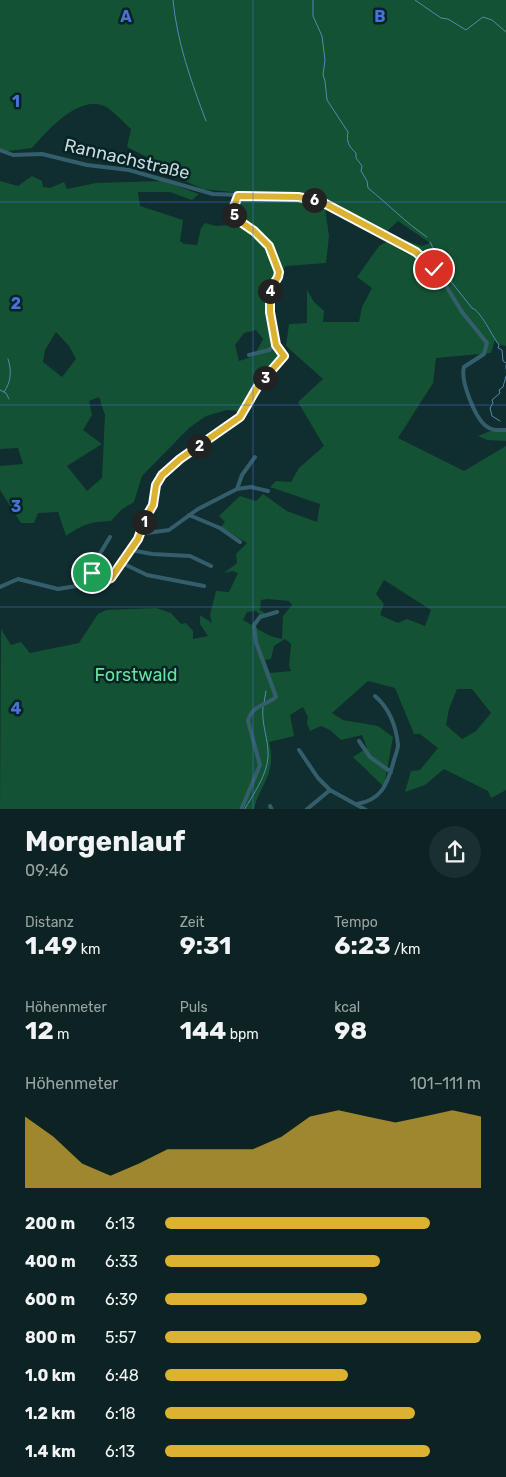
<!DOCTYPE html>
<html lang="de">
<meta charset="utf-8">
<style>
:root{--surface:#0c2223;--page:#1a2f30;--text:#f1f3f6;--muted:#9aa4a6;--accent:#dcb233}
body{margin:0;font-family:Rubik,sans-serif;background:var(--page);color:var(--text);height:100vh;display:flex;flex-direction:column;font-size:19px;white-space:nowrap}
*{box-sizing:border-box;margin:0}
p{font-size:16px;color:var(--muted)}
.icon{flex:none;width:28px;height:28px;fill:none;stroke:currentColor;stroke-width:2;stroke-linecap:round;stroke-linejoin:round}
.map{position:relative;height:809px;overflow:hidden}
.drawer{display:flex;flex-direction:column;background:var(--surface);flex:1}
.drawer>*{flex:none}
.pin{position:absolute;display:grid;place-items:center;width:42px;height:42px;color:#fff;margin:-21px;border:2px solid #fff;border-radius:50%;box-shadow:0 1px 5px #0007}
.km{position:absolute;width:25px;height:25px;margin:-12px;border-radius:50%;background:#222;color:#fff;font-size:14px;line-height:25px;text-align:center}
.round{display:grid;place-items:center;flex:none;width:52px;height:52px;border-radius:26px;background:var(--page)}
.head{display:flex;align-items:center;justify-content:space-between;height:85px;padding:0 25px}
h1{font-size:28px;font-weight:700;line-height:38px}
.figures{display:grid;grid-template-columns:repeat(3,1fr);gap:8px;height:85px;padding:5px 25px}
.figures div{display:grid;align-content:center}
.figures b{font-size:25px;font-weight:700}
.figures small{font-size:14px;font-weight:400}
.figures p{font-size:14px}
.chart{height:140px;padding:10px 25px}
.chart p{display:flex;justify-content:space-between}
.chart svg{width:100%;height:90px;margin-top:5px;fill:var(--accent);opacity:.7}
ul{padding:0 25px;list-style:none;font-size:16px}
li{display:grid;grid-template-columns:80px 60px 1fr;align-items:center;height:38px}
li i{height:12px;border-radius:6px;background:var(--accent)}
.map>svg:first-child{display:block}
.green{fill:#135333;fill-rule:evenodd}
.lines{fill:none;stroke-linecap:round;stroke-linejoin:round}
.stream{stroke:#4f8cb4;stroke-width:1}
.minor{stroke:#355e6d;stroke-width:4}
.route-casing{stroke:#fff;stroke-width:10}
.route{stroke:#dcb233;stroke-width:6}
.grid{fill:none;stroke:#4871d9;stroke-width:1;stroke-opacity:0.55}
.labels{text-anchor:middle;stroke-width:5;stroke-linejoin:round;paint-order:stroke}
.street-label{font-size:18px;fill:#cadadb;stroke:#062325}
.park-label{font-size:18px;fill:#69e29e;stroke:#062325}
.grid-label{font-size:16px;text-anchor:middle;font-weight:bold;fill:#4871d9;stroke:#062325;stroke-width:5;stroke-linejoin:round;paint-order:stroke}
</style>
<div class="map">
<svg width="506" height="810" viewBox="0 0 506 810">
<rect width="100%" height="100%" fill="#102d2f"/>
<path class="green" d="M0,0H506V346L498,344L495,340L491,353L436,358L433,383L398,438L464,471L506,446V790L491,798L488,791L444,769L425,785L405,792L411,771L420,770L438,748L420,734H414L395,688L368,681L332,713L343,720L378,726L393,737L384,787L353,757L367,748L362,735L341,740L330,730L321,726L310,731L307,723L308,717L303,707L290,715L294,736L269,742C277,774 261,782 254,809H0L1,629L11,645L21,642L30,653L79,643L98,614L106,610L156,608L171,613L181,624L186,623L193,631V639L208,636L200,624V615L212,623L210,615L216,591L229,592L238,573L233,571L224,573L237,563L236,554L247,543L221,527L225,522L219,516L240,496L256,501L263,494L287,511L317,522L320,504L270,487L276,481L291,482L299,468L324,446L298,402L323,379L286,346L289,324L307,323V290L314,302L324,311L323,322H359L362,307L372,288L357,277L379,246L395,237L422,246L430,243L398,221L385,233L324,201L329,236L326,263L286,266L283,270L279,284H271C265,307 263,337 282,354L239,411L227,410L206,416L189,428L142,476L134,502L121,510L111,521C90,522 83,524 66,536L58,512L38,513L34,523H21L0,490V466L23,464L18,448L0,449V181L18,186L32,176L42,181L43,187L50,188L64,182L67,189L96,183L162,181L199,194L192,200L170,192H138L140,206L183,220L180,241L184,244L197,245L201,228L205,223L216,226L243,224C233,212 237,207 241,193L203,189L174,176L171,169L127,147L131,129C123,122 113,110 104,106C78,95 47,131 32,148L0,152ZM256,330L263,339L254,356L239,361L235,345L244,333ZM56,332L69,346L76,359L62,377L43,362L45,350ZM99,397L105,415L102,478L87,491L67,466L102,444L83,430L92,415L89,401ZM384,580L431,610L425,626L407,619L398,623L380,615L384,604L376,594ZM267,599L289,601L292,605L283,616L282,639C265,636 258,628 243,620L247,612L256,611L261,616L265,613L260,610L261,600ZM285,639L291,644L289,666L291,671L270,673L265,660L271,659L274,646ZM457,689H472L491,713L476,731L462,739L446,725L449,709Z
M490,431L506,432V441L487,440L478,436Z"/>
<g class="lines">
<path class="stream" d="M173,0C177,42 191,81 206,121
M313,0V16L322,36L325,60L323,75L325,81L327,100L348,132C346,141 349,147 356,153V158L362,166L361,171L367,181L368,188C389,205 405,222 427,237
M415,0L441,18L448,19L466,30L483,17L492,20L506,32
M430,242L449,279L472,308C481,311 492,336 499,345L498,348L502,350L503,361L506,363
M506,365V369
M0,390L6,393L9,399
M4,392C11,382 12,371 8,359
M500,421L492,416L490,408L493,403L492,400L500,393L499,390L503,387L506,376
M264,703L266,691
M244,810C253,795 267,775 268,757C269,740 261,724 263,707"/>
<path class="minor" d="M0,150L13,155L42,154L87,165L129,170L213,194L298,197L320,201L424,258L443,281L462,312L487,343L484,354L464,367C460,380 475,418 486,426C492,431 499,430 506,430
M249,355L269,350L276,345
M237,489L242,475L255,457
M189,515L220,528L240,542
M140,534L169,530L198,509L237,489L251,487L268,491
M131,550L152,554L190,556L211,566
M122,563L147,575L204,586
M93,585L95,562L110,537
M0,587L18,579L58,589L107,581L117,572L138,539L146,517L153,505L157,485L162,475L180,459L240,417L258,386L284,356L276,345L269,312L270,290L278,277L279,272L269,246L254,231L235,217L233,209L239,195
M359,741L370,757L391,772
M299,750L318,778L330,790
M357,804C381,800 387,785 393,764C394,758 398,750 398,745C396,726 389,708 375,696
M270,806L272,810
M241,810L260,765L248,721C252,705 265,706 276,697L256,642L254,625L260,617L277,612
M306,810L330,790L366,810"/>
</g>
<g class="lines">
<g class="route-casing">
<path id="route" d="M92,573L93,585L111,578L138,539L146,517L153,505L156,485L162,475L180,459L240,417L258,386L284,356L276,345L270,312V290L278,277L279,272L269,246L254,231L235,218L233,209L238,196L298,197L320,201L416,252L434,269"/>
</g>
<use href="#route" class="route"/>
</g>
<path class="grid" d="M253,0V810M0,202H506M0,405H506M0,607H506"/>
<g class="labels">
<g class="street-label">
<text transform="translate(127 159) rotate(13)" y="6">Rannachstraße</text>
</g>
<g class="park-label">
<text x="136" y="681">Forstwald</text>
</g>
</g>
<g class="grid-label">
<text x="126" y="22">A</text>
<text x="380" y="22">B</text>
<text x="16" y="107">1</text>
<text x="16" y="309">2</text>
<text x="16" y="512">3</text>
<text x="16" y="714">4</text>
</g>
</svg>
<div class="pin" style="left:92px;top:573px;background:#1e9e55"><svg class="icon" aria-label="arrive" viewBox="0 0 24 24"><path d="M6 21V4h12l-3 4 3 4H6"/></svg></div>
<div class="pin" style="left:434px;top:269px;background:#d93025"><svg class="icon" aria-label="check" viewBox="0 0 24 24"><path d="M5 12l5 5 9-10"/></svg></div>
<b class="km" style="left:144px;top:522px">1</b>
<b class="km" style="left:199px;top:446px">2</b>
<b class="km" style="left:265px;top:378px">3</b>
<b class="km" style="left:270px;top:291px">4</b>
<b class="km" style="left:234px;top:215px">5</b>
<b class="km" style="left:314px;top:200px">6</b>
</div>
<section class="drawer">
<div class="head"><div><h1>Morgenlauf</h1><p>09:46</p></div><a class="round"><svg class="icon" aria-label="share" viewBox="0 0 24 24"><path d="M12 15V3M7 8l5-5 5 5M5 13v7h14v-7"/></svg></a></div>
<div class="figures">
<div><p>Distanz</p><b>1.49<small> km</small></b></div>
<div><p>Zeit</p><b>9:31</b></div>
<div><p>Tempo</p><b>6:23<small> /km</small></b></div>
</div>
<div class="figures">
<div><p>Höhenmeter</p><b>12<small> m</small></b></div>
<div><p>Puls</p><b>144<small> bpm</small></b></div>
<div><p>kcal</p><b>98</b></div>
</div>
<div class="chart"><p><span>Höhenmeter</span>101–111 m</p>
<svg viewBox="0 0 160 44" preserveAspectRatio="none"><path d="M0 44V9L10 19L20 32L30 38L40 32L50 25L60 25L70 25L80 25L90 19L100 9L110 6L120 9L130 12L140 9L150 6L160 9V44z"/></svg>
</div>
<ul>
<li><b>200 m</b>6:13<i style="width:84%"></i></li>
<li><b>400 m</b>6:33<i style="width:68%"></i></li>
<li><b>600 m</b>6:39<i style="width:64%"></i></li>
<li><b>800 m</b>5:57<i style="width:100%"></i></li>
<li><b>1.0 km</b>6:48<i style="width:58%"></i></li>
<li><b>1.2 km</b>6:18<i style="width:79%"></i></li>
<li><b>1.4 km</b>6:13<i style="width:84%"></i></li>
</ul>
</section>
